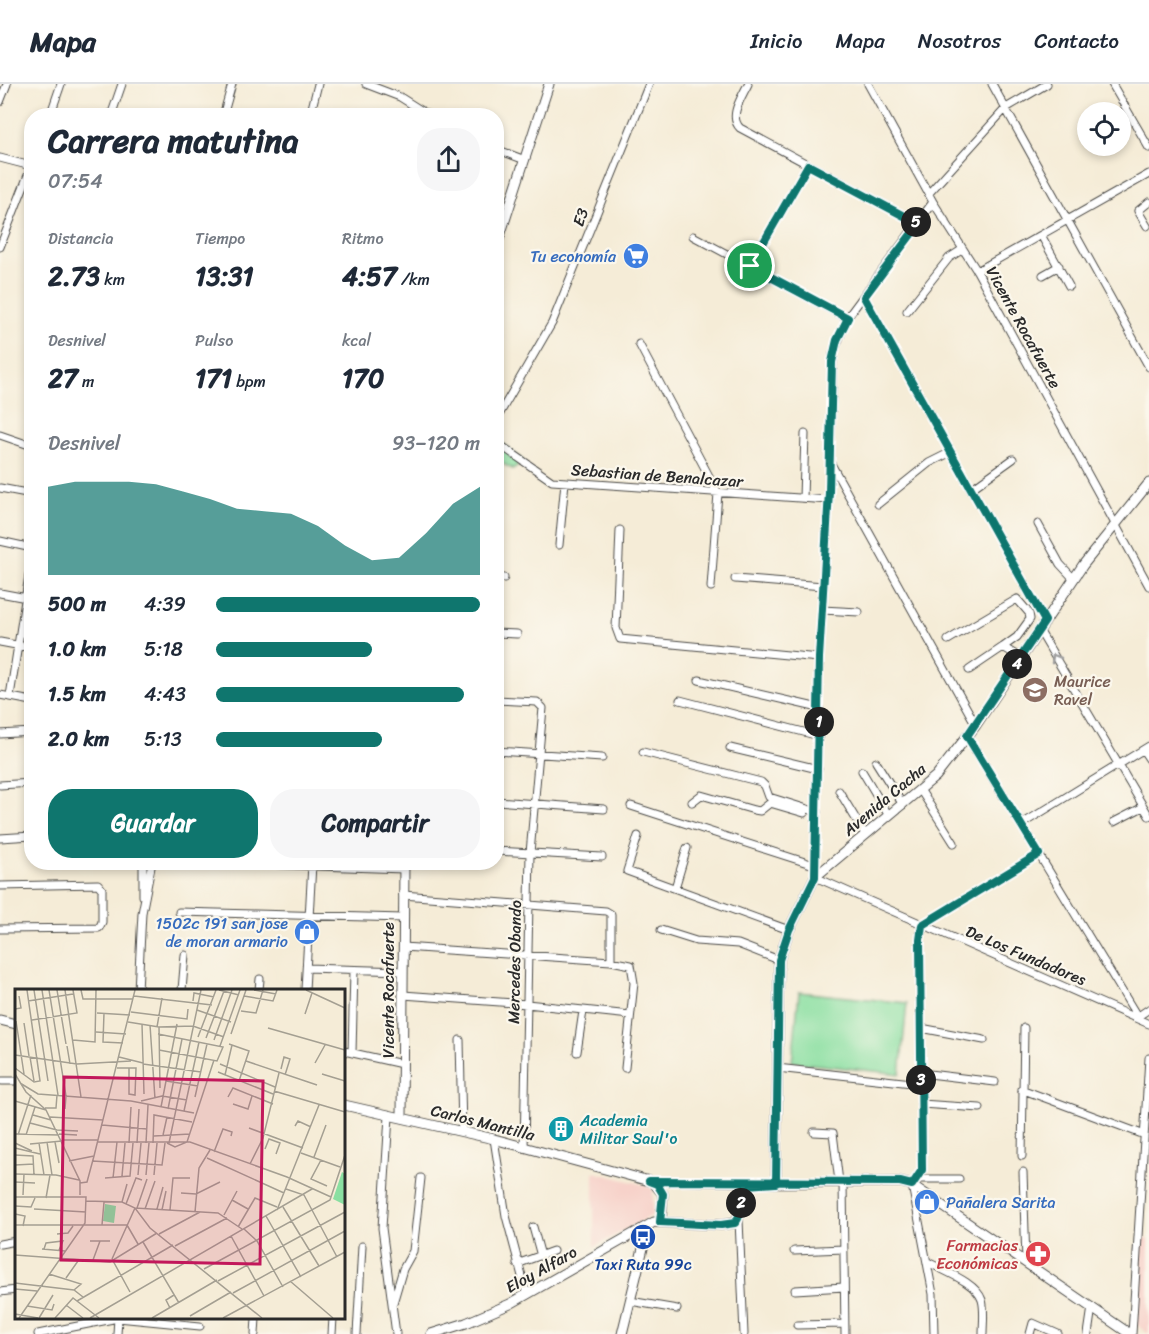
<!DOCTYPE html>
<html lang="es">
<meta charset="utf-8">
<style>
:root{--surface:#fff;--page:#f6f6f7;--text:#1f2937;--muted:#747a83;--line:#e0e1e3;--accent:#0f766e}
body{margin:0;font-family:Sriracha,sans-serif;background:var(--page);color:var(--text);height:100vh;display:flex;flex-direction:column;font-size:22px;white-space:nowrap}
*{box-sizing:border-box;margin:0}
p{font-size:20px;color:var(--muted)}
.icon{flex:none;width:33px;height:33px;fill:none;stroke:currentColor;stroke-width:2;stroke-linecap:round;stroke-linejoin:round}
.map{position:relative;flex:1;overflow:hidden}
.drawer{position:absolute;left:24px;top:24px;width:480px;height:762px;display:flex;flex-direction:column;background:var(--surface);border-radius:24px;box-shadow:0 3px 9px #0003}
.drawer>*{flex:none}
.controls{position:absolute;left:1077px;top:18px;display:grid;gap:12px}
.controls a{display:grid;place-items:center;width:54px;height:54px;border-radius:50%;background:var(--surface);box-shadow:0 3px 9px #0003;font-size:30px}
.pin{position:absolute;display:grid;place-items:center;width:51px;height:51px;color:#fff;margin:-26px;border:3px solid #fff;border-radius:50%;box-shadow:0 2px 6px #0007}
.km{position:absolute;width:30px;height:30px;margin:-15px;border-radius:50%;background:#222;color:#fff;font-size:16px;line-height:30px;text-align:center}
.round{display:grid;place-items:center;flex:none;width:63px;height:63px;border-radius:24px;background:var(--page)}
.head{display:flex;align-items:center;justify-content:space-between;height:102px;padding:0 24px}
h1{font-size:33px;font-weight:700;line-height:45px}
.figures{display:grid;grid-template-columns:repeat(3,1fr);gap:9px;height:102px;padding:6px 24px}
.figures div{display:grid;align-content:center}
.figures b{font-size:26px;font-weight:700}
.figures small{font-size:16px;font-weight:400}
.figures p{font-size:16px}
.chart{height:168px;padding:12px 24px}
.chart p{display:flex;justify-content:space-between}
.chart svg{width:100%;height:108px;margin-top:6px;fill:var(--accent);opacity:.7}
.cta{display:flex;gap:12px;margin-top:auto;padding:12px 24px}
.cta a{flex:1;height:69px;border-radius:24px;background:var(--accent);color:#fff;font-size:24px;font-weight:700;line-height:69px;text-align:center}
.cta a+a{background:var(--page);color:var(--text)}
ul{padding:0 24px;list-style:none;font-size:20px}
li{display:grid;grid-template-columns:96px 72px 1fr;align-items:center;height:45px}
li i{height:15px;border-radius:8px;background:var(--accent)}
header{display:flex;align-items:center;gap:36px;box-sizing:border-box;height:84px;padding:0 30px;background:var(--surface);border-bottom:2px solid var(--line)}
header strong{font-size:28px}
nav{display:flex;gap:33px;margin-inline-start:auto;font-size:21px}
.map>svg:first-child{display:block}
.built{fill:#f7d1c9}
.green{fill:#8adfa1;stroke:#5a8566;stroke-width:1.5}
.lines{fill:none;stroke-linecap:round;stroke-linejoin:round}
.street-casing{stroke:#494845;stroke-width:9}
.secondary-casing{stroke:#494845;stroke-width:11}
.street{stroke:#fff;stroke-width:7}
.secondary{stroke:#fff;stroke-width:9}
.oneway{stroke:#a0a0a0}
.route-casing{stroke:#fff;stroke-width:12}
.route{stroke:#0f766e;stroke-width:8}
.labels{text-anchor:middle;stroke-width:4.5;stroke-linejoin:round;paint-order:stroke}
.street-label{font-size:16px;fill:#2b2b2b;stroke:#fbf7ec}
.shop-label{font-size:16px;fill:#366cbe;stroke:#fbf7ec;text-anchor:end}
.education-label{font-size:16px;fill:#785e54;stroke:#fbf7ec;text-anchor:start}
.culture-label{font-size:16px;fill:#0d838f;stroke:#fbf7ec;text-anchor:start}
.health-label{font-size:16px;fill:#be3a42;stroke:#fbf7ec;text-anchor:end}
.transit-label{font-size:16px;fill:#164399;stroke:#fbf7ec}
.inset-road{fill:none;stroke:#a49f92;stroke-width:1.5}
.view{fill:#c2185b;fill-opacity:0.15;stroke:#c2185b;stroke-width:3}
.inset-edge{fill:none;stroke:#2b2b2b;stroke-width:3}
</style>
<header>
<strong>Mapa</strong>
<nav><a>Inicio</a><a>Mapa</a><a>Nosotros</a><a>Contacto</a></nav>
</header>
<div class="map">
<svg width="1149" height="1250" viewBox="0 0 1149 1250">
<rect width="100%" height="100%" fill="#fbf7ec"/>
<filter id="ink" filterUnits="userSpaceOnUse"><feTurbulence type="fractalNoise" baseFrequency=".0167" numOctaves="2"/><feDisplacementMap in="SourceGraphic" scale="12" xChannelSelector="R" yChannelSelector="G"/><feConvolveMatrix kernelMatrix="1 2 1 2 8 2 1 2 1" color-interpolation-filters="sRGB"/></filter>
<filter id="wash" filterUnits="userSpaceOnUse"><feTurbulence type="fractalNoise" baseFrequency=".008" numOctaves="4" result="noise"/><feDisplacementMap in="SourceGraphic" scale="24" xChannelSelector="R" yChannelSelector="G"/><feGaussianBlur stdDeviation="1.35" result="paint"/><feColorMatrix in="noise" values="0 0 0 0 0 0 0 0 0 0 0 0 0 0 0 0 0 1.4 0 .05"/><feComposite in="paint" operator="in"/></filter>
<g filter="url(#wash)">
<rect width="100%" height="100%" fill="#f5ecd7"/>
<path class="built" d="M594,1088L653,1103V1131L594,1163Z
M1141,1151L1149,1156V1250L1135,1240Z"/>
<path class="green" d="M496,354L523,377L513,385L497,377Z
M799,908L907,919L900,990L792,978Z"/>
</g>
<g filter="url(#ink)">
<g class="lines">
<g class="street-casing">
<path id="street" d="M366,0L400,13L430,32
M748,0C742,13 728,32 740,44L919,140
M868,0L933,118L977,187L1149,502
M992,0L1149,283
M1112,0L1149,64
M0,18L7,0
M50,32L61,0
M111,32L122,0
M223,32L232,0
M310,32L318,0
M496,65L525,76
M0,74L31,82
M930,108L1006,24L1047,0
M933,118L847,234L833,270L829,408L819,574L815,793L1149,940
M1147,142L1138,127L1149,118
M1041,151L1069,202
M693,152L847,234
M0,163L32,81
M750,182L808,81
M977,187L1149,90
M1043,191L1059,182
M864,213L1045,537
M907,227L949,174L963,165
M639,260L718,409L711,503
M496,336L552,239L649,0
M0,351L32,362
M496,358L552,397L829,416
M830,378L976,641
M0,404L32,410
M971,405L1013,375
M803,414L805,350
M878,420L929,379L951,368
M1038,440L1060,480L1074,495
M620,446L616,544L620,555L819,574
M0,457L32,464
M559,461L565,398
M496,493L504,494
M735,495L823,502
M0,509L32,515
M822,526L859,528
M1039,546L1149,732
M496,549L517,550
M948,556L1017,515L1029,529L1030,535L1017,553L1003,563L1021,574
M0,558L32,564
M969,586L1003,563
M699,596L819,624
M0,611L32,617
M10,612L32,472
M496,616L537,618L543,624L530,769L524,1064
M680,616L819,652
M0,650L32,648
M967,652L1137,932
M730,664L818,685
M1143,666L1149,675
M496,667L602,674
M643,668L761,698L765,702L769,713L817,728
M876,678L903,721
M862,687L889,732
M0,701L32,699
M839,707L865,750
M921,707L954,759
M496,717L604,725
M692,718L701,711L754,726L760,727L770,719L804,729
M631,722L814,781
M1114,738L1143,723
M1022,740L1149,662
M638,752L627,787L789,846
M0,754L32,752
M496,767L602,773
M203,778L404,785
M0,802L98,800L102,805V838L99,844L0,845
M675,804L687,764
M403,811L606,827L611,830V877
M143,812V778
M179,828L403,834
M661,846L696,857L738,860L779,876
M403,863L611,877L631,881L634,899L625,984
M307,884L403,887
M138,906L142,829L152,778
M182,906L185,871
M259,906L260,895
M305,906L312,780
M403,911L527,920L630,931
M1137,933L1149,925
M921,944L984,956
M460,956L462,1048
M344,967L402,980
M577,968L583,927
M352,969L354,886
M777,984L921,1000
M921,989L995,998
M2,997H16
M1021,1005L1142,1050
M921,1020L980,1024
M389,1032L382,1144L396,1250
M814,1048L833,1049L839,1098
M494,1055L506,1132L527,1211
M1022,1072L1024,944
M1023,1088L1026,1177
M918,1095H959
M650,1097L752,1099
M843,1098L845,1250
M739,1136L744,1250
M533,1143L541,1172
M0,1160L16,1157
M794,1167L844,1165
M928,1178C943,1187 976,1198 982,1216C985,1226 983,1239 983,1250
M517,1180L553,1167
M795,1206L844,1203
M0,1208L16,1206
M630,1217L677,1225
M393,1219L403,1185L413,1167L421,1094
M797,1241L844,1240
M38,1250L118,1234L200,1242
M117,1250L118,1234
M255,1250L256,1234
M332,1250L333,1234
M357,1250L362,1162
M934,1250L933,1210L912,1101L922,1086L920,856L922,841L1039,770
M1030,1250L1033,1239L1058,1250
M1088,1250L1092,1223
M1132,1250L1149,974"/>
</g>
<g class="secondary-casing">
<path id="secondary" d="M496,164L549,0
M0,936L16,940
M344,1021L494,1055L653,1098L663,1110L661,1138
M402,1034L404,778
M776,1099L779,876L789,846L815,793L936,692L976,641L1083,481L1149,399
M431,1250L466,1239L510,1220L654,1138L721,1141L735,1139L740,1129L742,1107L752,1099L900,1098L912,1101L1130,1250
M622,1250L646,1152L645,1143"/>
</g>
<use href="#street" class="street"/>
<use href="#secondary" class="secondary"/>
</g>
<defs><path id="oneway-chevron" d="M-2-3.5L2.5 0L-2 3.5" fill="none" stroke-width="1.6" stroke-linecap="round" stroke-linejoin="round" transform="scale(1.5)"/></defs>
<use class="oneway" href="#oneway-chevron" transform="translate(1055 574) rotate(-120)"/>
</g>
<g class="lines" filter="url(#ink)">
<g class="route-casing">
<path id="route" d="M750,182L848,234L837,256L832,278L829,408L819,574L815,793L789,846L779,876L776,1099L747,1101C737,1112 745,1128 735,1139L721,1141L660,1138L663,1110L657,1100L649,1097L900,1098L912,1101L922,1086L920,856L922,841L1039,770L967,652L1045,537L864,213L919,140L808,81L750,182"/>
</g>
<use href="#route" class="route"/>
</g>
<defs>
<g id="supermarket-disc" transform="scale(1.35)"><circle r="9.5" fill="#3f7fe0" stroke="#fbf7ec"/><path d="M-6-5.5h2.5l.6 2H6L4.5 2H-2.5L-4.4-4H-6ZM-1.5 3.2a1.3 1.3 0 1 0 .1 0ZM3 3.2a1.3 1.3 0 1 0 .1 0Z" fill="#fff"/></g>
<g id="school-disc" transform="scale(1.35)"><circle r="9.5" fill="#8d6e63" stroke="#fbf7ec"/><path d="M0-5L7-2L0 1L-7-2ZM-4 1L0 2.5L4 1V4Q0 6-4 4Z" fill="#fff"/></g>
<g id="shop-disc" transform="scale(1.35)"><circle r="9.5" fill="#3f7fe0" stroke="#fbf7ec"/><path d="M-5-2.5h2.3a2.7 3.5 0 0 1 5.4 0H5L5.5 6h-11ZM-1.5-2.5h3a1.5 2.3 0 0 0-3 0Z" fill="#fff"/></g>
<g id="building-disc" transform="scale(1.35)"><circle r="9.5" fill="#0f9aa8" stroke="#fbf7ec"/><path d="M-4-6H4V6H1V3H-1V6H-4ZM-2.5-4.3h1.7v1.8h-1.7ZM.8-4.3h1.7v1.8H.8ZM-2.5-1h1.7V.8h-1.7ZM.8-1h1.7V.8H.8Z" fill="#fff"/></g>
<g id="bus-disc" transform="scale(1.35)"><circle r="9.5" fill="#1a4fb4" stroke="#fbf7ec"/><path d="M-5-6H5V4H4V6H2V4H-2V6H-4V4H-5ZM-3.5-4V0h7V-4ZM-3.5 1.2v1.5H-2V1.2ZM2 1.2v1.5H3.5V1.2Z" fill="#fff"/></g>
<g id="pharmacy-disc" transform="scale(1.35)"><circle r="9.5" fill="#e0444e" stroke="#fbf7ec"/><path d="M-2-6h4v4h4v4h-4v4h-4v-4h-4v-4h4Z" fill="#fff"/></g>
</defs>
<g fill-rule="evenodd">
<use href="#supermarket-disc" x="636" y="172"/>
<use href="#school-disc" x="1035" y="606"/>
<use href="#shop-disc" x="307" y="848"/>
<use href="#building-disc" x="561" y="1045"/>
<use href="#shop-disc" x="927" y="1118"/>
<use href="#bus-disc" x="643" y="1153"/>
<use href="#pharmacy-disc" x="1038" y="1170"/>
</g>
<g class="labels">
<g class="street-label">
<text transform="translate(580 133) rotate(-69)" y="6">E3</text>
<text transform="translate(1024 243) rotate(61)" y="6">Vicente Rocafuerte</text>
<text transform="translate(657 391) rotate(4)" y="6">Sebastian de Benalcazar</text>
<text transform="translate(884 715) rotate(-40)" y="6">Avenida Cacha</text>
<text transform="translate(1026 871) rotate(23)" y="6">De Los Fundadores</text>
<text transform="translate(514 878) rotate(-89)" y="6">Mercedes Obando</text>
<text transform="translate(388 906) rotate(-90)" y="6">Vicente Rocafuerte</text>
<text transform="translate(483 1038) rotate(14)" y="6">Carlos Mantilla</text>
<text transform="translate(541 1185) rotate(-29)" y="6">Eloy Alfaro</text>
</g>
<g class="shop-label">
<text x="616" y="178">Tu economía</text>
<text x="288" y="845">1502c 191 san jose<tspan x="288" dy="18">de moran armario</tspan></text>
<text x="946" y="1124" text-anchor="start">Pañalera Sarita</text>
</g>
<g class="education-label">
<text x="1054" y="603">Maurice<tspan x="1054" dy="18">Ravel</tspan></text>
</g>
<g class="culture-label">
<text x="580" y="1042">Academia<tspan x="580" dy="18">Militar Saul'o</tspan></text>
</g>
<g class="health-label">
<text x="1018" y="1167">Farmacias<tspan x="1018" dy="18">Económicas</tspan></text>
</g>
<g class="transit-label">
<text x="643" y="1186">Taxi Ruta 99c</text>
</g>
</g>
<g transform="translate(15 905)">
<rect width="330" height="330" fill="#f5ecd7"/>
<path d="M327,183L330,185V216L318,210ZM90,215L101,217L99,234L88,232Z" fill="#8adfa1"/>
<path class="inset-road" d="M19,1L33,92M27,1L43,106M34,1L51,107L50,120M42,1L51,55M50,1L66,108M66,1L68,10H118M204,1L224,6M239,1L261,5M291,1L330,19M119,7L197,16M229,7L258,12L262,1M13,12L58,5M178,12L179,4L199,8M0,20L6,19L4,7M182,21L216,33M226,22L241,24L248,1M116,23L172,30L173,20M82,24L115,26M89,24L88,53L108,54M290,25L297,4M17,31L62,24L58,1M1,32L9,85M113,33L144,38M9,34L14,67M127,35L129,105M135,36L140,110M142,38L147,9M144,38L178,37L209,48M144,38L145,99M253,39L330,61M81,43L111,45M143,45L208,58L202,72L144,61M216,45L231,1M183,48L201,1M191,49L209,2M58,51L80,53L81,1M199,51L217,1M214,55L234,62L224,92M52,57L55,75M205,57L225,1M0,66L62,75L116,72M15,68L19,92M104,68L128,74M231,72L302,96M300,74L310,56M128,75L186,83M205,75L260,98M0,79L19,93L25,92L12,1M102,79H121L120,106L114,105V79M266,80L269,68L275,70L270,86M203,83L258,105M0,85L11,103L31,121L65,192V206M307,85L330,92M210,86L217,56M151,92L183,97M5,94L23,105L116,112L179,124M259,102L330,123M180,108L192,55M213,108L218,99L258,115M0,112L31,121M126,112L147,107L172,111M218,115L233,120L237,107M146,118L162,35M30,119H41L42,106M153,120L167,50M169,122L184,53M18,126L36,131M35,128L88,131M15,134L42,141M87,136L132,140M280,137L283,132L296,138M234,139L288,159M42,141L63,142M0,145L44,146M44,145L62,146M3,146L16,106M11,146L20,118M148,146L152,128M139,147L175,145M47,151H83M32,153L37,186M40,153L44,174M82,153H175L272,188L316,208M0,154L17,162M24,154L29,186M114,154L116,118M122,154L124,120M131,154L133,116M138,154L139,126L177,133M152,154L160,158L172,153L199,71M154,154L186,1M15,155L47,152M0,159L25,165M250,160L254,150L265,154L261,165M199,163L208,140L217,143L216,147M286,164L325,178M0,166L18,167L19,186M299,168L311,136M192,169L269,204M306,171L296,190L312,197M54,172L79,167M77,172L147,176L150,154M235,175L248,149L264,84M0,176L19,175M0,185L41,186L64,191M123,186L126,154M131,186L134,154M139,186L142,154M107,187L110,154M90,189L115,187L118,154M98,189L102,153M0,193L20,194M65,194L72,193L79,167L120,1M271,200L289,206L322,268M166,204L181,205L205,193M8,206L9,185M0,208H71L70,234L4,329M31,209L35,186M217,211L233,220M71,212L107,213L120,219L135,239L247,329M107,213L112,195M111,215L121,189L127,191M0,217L16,218L20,209M268,218L304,277M122,219L132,190M19,220L71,223M130,220L140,192M142,220L148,198M147,221L151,202M155,221L158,189H175M262,221L304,116M180,223L184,179L195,161M0,225L10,227L8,237M209,226L222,202M251,227L286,288M0,236H112M87,236L89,213M112,236L123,255M223,238L240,209L262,218M229,240L242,252L268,298M42,245L53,244L58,237M144,245L185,223M216,247L249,307M75,252H95M128,253L164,314M160,257L212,229M27,260L50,262M29,260L31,254L48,252L44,261M0,266L95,273L142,244M97,270L120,219L203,224L227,240M97,270L115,303M78,271L85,252M189,280L315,211L330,166M34,285L66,295L59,301M51,289L63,272M203,292L330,223M275,292L318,329M0,294L59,301L68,308M0,300L22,302M218,304L330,242M62,312L158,256M51,316L68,329M12,317L37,321L39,315M155,319L151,311L159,306M0,325L23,329M175,327L216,303M24,329L38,306M40,329L58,309L84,329M75,329L297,200M137,329L202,291M208,329L330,263"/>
<path class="view" d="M49,88L248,92L245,275L46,271Z"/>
<rect width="330" height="330" class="inset-edge"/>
</g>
</svg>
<div class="controls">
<a><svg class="icon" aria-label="locate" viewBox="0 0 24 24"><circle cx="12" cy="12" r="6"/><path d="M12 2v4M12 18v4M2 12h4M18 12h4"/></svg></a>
</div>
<div class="pin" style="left:750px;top:182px;background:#1e9e55"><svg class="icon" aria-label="arrive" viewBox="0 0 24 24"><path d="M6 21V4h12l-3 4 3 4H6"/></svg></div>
<b class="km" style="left:819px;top:638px">1</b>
<b class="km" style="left:741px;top:1119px">2</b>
<b class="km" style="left:921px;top:996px">3</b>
<b class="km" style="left:1017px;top:580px">4</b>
<b class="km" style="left:916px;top:138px">5</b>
<section class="drawer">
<div class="head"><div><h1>Carrera matutina</h1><p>07:54</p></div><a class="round"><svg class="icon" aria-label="share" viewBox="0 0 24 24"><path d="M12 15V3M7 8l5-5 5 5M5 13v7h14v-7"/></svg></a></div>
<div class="figures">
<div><p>Distancia</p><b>2.73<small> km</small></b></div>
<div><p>Tiempo</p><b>13:31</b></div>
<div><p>Ritmo</p><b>4:57<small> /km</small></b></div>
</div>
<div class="figures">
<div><p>Desnivel</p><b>27<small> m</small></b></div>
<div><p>Pulso</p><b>171<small> bpm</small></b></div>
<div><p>kcal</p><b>170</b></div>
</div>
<div class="chart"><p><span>Desnivel</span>93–120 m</p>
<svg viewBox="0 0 160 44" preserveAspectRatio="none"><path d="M0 44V8L10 6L20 6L30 6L40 7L50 10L60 13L70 17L80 18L90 19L100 24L110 32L120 38L130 37L140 27L150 15L160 8V44z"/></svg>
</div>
<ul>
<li><b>500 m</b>4:39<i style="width:100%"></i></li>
<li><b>1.0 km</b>5:18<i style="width:59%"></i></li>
<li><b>1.5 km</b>4:43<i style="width:94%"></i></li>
<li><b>2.0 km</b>5:13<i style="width:63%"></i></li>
</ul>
<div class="cta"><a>Guardar</a><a>Compartir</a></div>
</section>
</div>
